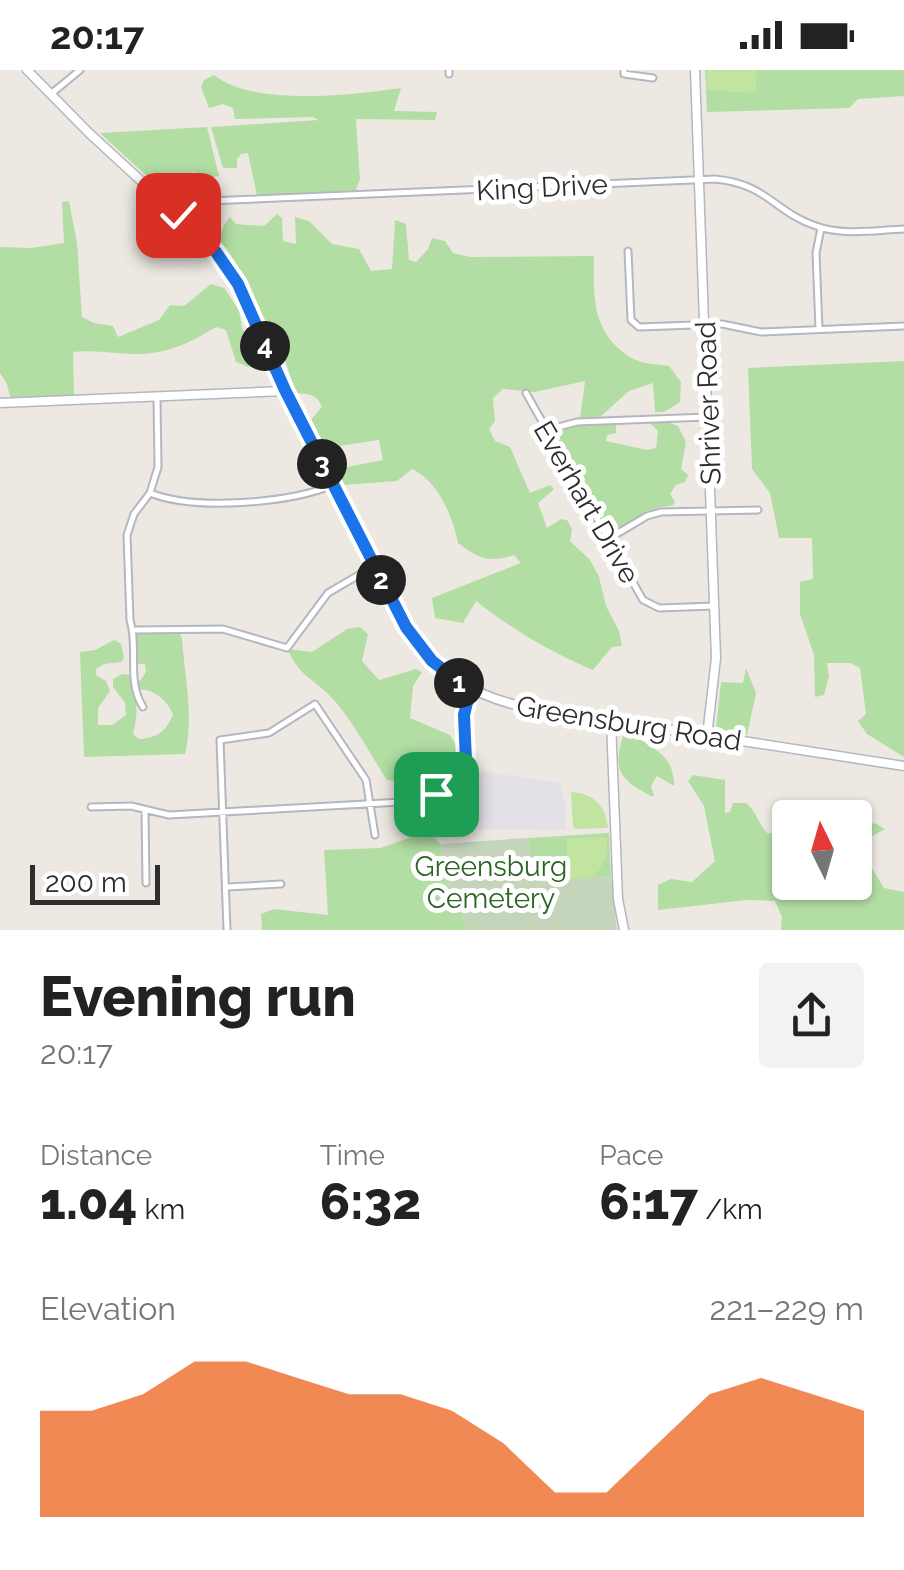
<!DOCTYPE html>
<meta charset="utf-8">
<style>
:root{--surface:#fff;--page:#f2f2f2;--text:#222;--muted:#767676;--accent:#ea580c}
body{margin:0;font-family:Raleway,sans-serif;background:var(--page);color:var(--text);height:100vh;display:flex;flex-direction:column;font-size:38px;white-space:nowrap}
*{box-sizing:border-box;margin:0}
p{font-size:32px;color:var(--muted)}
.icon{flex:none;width:55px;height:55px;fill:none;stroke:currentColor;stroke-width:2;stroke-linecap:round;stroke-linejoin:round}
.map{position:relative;height:860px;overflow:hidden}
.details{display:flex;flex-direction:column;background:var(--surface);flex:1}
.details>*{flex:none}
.needle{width:65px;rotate:355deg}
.controls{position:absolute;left:772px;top:730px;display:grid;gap:20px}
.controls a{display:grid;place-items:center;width:100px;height:100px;border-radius:10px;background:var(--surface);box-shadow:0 2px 8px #0004;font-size:50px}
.scale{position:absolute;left:30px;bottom:25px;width:130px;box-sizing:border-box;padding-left:10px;border:5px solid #2d2d2d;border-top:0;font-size:28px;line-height:35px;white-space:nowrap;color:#2d2d2d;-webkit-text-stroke:8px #fff;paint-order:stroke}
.pin{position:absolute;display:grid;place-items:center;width:85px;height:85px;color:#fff;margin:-42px;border-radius:20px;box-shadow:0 5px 15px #0006}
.km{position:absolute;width:50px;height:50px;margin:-25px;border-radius:50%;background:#222;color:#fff;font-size:28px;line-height:50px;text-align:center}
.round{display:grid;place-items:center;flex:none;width:105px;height:105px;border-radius:10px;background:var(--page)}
.summary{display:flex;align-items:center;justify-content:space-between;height:170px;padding:0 40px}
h1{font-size:55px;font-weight:800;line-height:75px}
.metrics{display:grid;grid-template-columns:repeat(3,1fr);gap:15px;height:170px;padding:10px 40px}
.metrics div{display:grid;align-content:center}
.metrics b{font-size:50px;font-weight:800}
.metrics small{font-size:28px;font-weight:400}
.metrics p{font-size:28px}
.chart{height:280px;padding:20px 40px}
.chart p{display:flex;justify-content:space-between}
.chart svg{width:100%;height:180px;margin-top:10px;fill:var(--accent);opacity:.7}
.status{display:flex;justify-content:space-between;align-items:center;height:70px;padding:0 50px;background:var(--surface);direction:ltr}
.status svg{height:28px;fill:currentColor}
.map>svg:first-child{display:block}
.industrial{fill:#e3e1e7}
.green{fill:#b2dea4}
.cemetery{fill:#c5d5bb}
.pitch{fill:#c1e4a1}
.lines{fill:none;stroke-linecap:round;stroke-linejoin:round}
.street-casing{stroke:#b5b6bf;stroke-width:9}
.secondary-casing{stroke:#b5b6bf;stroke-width:11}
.street{stroke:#fff;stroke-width:5}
.secondary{stroke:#fff;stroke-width:8}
.route-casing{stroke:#fff;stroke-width:20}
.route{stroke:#1a73e8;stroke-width:12}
.labels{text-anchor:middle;stroke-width:10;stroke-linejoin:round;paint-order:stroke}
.street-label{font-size:28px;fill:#2d2d2d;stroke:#fff}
.park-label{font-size:28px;fill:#2a6523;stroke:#fff}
</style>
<div class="status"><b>20:17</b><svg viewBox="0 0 49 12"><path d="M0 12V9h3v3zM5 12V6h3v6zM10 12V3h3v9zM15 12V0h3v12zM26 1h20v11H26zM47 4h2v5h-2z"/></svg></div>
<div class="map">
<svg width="904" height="860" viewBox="0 0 904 860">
<rect width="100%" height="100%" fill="#ede9e2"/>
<path class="industrial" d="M464,702H487L560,713L566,737L565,760L463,759L458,737V711Z"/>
<path class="green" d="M705,0H904V26L858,29L849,38L707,42Z
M214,5C253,37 352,25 401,18L394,41L437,42L435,50L356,49L360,109L356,120L257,126L248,83L241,84L237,89V98H223L211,57L318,50L313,47L235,49L233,38L223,34L209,38L201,17L204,10Z
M207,57L219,106L200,109L196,102L149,108L100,63Z
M69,131L77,173L82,247L94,253L113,256L118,267L159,250L170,235L184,236L211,214L224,218L239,240L242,258L261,293L248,297L236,292L226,260L216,257C193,271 172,282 144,284C120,285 97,279 73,282L74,327H10L7,314L0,303V177L31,178L64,173L62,132Z
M277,144L282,148L283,171L296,174L295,147L309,151L332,174L359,179L371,201L392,199L395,150L406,154L409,190L416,192L428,179L432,168L445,171L453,183L470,187L594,186C593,226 592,263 630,287C640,294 657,294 669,296L681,312L680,332L664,342H655L653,313L629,321L601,346L580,349L585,311L535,322L503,319L493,328L495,351L489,359L495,371L510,377L530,423L550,415L554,419L538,433L547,458L561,449L567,450L572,459L570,471L590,490L599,507L606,536L619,561L622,576L612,577L593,600C550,582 513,560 476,531L463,553L435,548L432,528L521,493L514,485C489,493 479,489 458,473C453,447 438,411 412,399L397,411L343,415L337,399L383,390L379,370L325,378L310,351L322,337C317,324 309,324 296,323L279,273L264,254L247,213L233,193L216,178L224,155L230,147L236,154L264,156Z
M904,291V687L867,664L858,651L866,644L860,598L850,593H827L829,606L824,625L815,627L814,585L800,544V512L813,509L812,468H779L770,423L752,399L748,298Z
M664,351L678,356L686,372L681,399L688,405L685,412L676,415L670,424L675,432L673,435L657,438L609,464L551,362L575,355L616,354V363L607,365L606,371L647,380L656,378L658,361L649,352Z
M360,557L368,564L362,591L379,610L416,599L422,602L413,616L410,648L450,665L458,678L453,700L438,715L387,710C369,683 352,648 329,625C313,609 296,603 288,579L312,582L347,559Z
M139,562H179L182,569C185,609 194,646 185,684L84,687L80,582L95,580L114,570L121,574L124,588L121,592L104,594L96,599V605L106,611L110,621L98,638V655H112L126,645L125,633L113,617V609L122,604L130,605C137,627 139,642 133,664L139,669C157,668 167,661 173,644C166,630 156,620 139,619V612L146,602L145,594H138L137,603L134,601L137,579L129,570Z
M746,598L756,623L747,665L716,659L721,612L743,613Z
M633,665C655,680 674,685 674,716L657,706L651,716L654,726H651C621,710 612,701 623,666Z
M693,705L725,710V743L730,742L733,733H746C756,741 758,753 767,763L790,765V812H855V760L875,753L885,759L869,768L868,792L884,818L904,822V860H781L782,847L775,831L747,830L658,840V815L671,809L692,812L715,791L704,736L688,711Z
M609,763L611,807L534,811L528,768Z
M421,764H432L440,774L450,822L469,860H262L261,844L274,839L328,845L324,780L380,778Z"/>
<path class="cemetery" d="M528,768L534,811L611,807L617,860H469L450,822L440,774Z"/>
<path class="pitch" d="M707,0H757L755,23L706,20Z
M571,722C595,724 605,735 608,758L576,759L573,757Z
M607,767C608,784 605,795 592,808L566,809L567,768Z"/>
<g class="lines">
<g class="street-casing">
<path id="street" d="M449,0V4
M624,0V4L653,8
M51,24L80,0
M168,136L208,131L715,109C768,114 774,142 816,156C843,166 876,160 904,159
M628,181L631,250L639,257L722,254L761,262L904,256
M819,259L816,183L821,158
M526,323L643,530L659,538L714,536
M547,360L577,352L707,347
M150,423C195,441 289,433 333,415
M608,469L647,446L661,442L758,440
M136,560L223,559L287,578L328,523L374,496
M143,637C126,610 139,578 130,550L127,465L134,444L150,423L158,397L157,327
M91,737L131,736L169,745L419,731L436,724L466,691L464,645L470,620
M145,741L146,813
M227,817L281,814
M227,860L220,670L269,663L315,634L366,710L375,765"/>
</g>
<g class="secondary-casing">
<path id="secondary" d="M27,0L89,63L201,166L223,191L245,228L285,321L406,557C436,604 475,627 529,638L904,696
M695,0L716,588L707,666
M0,333L285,321
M611,651L618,829L624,860"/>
</g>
<use href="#street" class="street"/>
<use href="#secondary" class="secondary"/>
</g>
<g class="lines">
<g class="route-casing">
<path id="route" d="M178,145L216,182L238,214L285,320L406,557L432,591L470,620L464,645L466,691L436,724"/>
</g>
<use href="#route" class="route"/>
</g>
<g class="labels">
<g class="street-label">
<text transform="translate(542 117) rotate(-3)" y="10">King Drive</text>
<text transform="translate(708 333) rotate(-92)" y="10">Shriver Road</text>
<text transform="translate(587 432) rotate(60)" y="10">Everhart Drive</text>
<text transform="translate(629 653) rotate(9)" y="10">Greensburg Road</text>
</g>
<g class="park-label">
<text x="491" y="806">Greensburg<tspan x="491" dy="32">Cemetery</tspan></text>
</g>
</g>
</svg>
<div class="controls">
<a><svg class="needle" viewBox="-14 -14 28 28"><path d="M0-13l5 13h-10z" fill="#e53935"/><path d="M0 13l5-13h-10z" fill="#767676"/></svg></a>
</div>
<div class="scale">200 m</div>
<div class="pin" style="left:436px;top:724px;background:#1e9e55"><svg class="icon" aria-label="arrive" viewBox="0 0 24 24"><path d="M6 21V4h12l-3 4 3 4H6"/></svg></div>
<div class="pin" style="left:178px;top:145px;background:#d93025"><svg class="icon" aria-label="check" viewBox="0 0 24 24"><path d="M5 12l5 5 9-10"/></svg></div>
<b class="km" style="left:459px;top:613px">1</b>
<b class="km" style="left:381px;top:510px">2</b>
<b class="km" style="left:322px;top:394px">3</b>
<b class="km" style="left:265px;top:276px">4</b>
</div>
<section class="details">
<div class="summary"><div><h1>Evening run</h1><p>20:17</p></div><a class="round"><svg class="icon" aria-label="share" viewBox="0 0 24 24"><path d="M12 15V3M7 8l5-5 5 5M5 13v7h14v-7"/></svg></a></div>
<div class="metrics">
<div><p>Distance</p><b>1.04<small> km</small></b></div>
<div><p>Time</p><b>6:32</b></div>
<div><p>Pace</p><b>6:17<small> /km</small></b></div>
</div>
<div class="chart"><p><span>Elevation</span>221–229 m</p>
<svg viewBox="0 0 160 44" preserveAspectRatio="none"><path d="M0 44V18L10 18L20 14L30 6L40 6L50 10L60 14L70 14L80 18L90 26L100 38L110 38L120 26L130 14L140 10L150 14L160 18V44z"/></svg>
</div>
</section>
